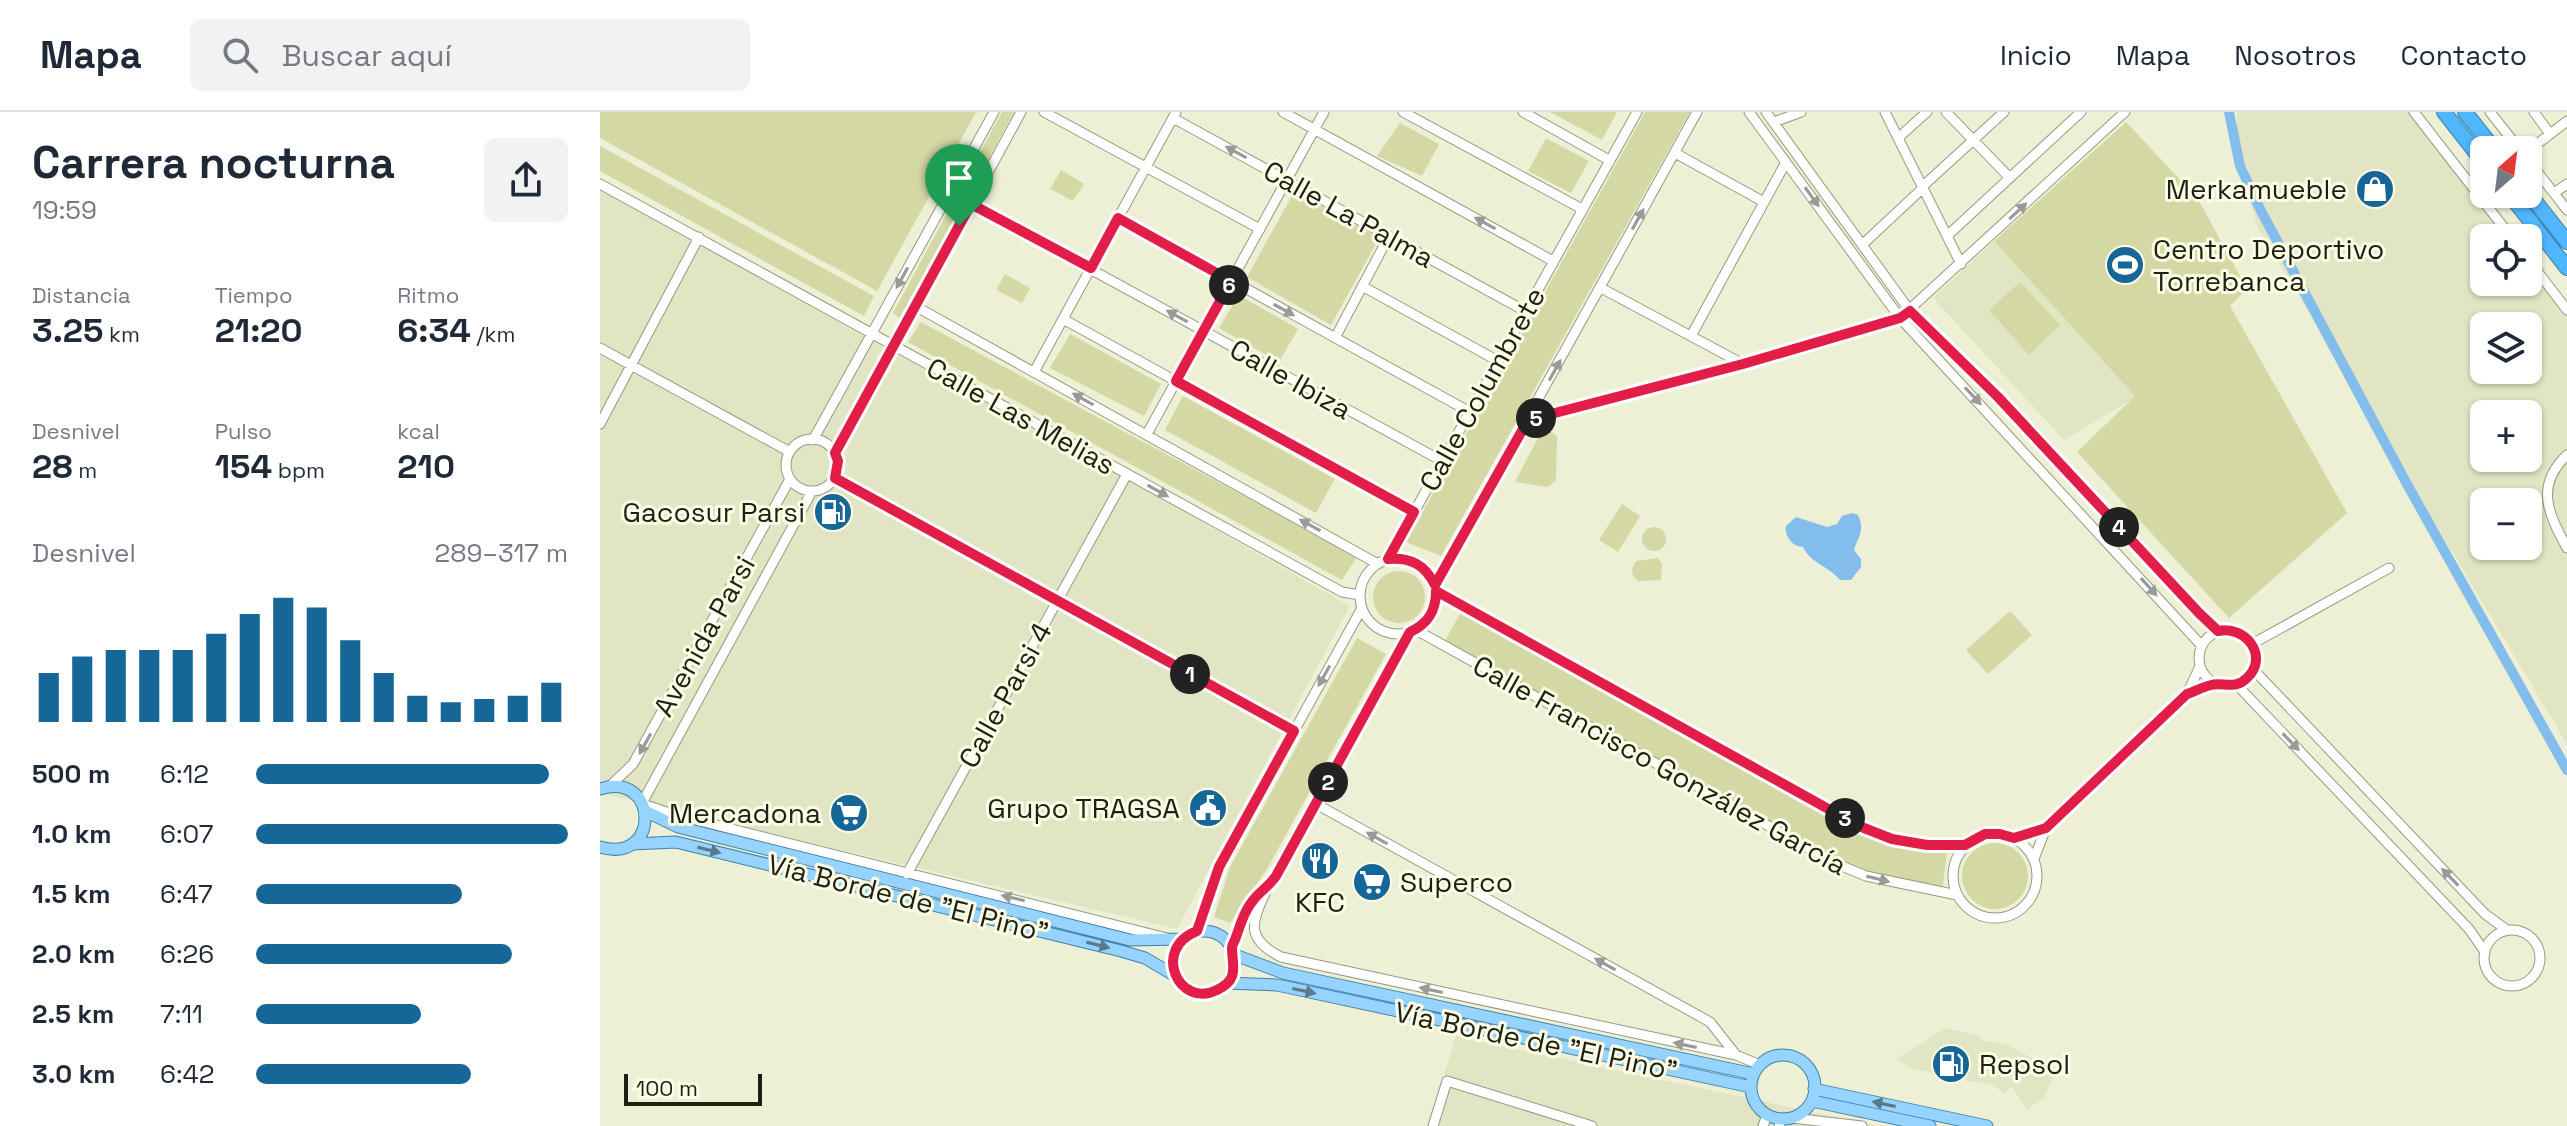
<!DOCTYPE html>
<html lang="es">
<meta charset="utf-8">
<style>
:root{--surface:#fff;--page:#f2f2f3;--text:#1f2937;--muted:#747a83;--line:#e0e1e3;--accent:#176698}
body{margin:0;font-family:"Space Grotesk",sans-serif;background:var(--page);color:var(--text);height:100vh;display:flex;flex-direction:column;font-size:30px;white-space:nowrap}
*{box-sizing:border-box;margin:0}
p{font-size:26px;color:var(--muted)}
.icon{flex:none;width:44px;height:44px;fill:none;stroke:currentColor;stroke-width:2;stroke-linecap:round;stroke-linejoin:round}
.map{position:relative;flex:1;overflow:hidden}
.drawer{display:flex;flex-direction:column;background:var(--surface);width:600px}
.drawer>*{flex:none}
.needle{width:52px;rotate:28deg}
.fabs{position:absolute;left:1870px;top:24px;display:grid;gap:16px}
.fabs a{display:grid;place-items:center;width:72px;height:72px;border-radius:12px;background:var(--surface);box-shadow:0 2px 6px #0004;font-size:40px}
.scale{position:absolute;left:24px;bottom:20px;width:138px;box-sizing:border-box;padding-left:8px;border:4px solid #1f1f16;border-top:0;font-size:22px;line-height:28px;white-space:nowrap;color:#1f1f16;-webkit-text-stroke:6px #fbfee4;paint-order:stroke}
.pin{position:absolute;display:grid;place-items:center;width:68px;height:68px;color:#fff;margin:-82px -34px;border-radius:50% 50% 50% 0;rotate:-45deg;box-shadow:0 0 8px #0007}
.pin .icon{rotate:45deg}
.km{position:absolute;width:40px;height:40px;margin:-20px;border-radius:50%;background:#222;color:#fff;font-size:22px;line-height:40px;text-align:center}
.round{display:grid;place-items:center;flex:none;width:84px;height:84px;border-radius:12px;background:var(--page)}
.head{display:flex;align-items:center;justify-content:space-between;height:136px;padding:0 32px}
h1{font-size:44px;font-weight:700;line-height:60px}
.stats{display:grid;grid-template-columns:repeat(3,1fr);gap:12px;height:136px;padding:8px 32px}
.stats div{display:grid;align-content:center}
.stats b{font-size:34px;font-weight:700}
.stats small{font-size:22px;font-weight:400}
.stats p{font-size:22px}
.chart{height:224px;padding:16px 32px}
.chart p{display:flex;justify-content:space-between}
.chart svg{width:100%;height:144px;margin-top:8px;stroke:var(--accent);stroke-width:6}
ul{padding:0 32px;list-style:none;font-size:26px}
li{display:grid;grid-template-columns:128px 96px 1fr;align-items:center;height:60px}
li i{height:20px;border-radius:10px;background:var(--accent)}
header{display:flex;align-items:center;gap:48px;box-sizing:border-box;height:112px;padding:0 40px;background:var(--surface);border-bottom:2px solid var(--line)}
header strong{font-size:38px}
nav{display:flex;gap:44px;margin-inline-start:auto;font-size:28px}
.search{width:560px;height:72px;background:var(--page);display:flex;align-items:center;gap:20px;box-sizing:border-box;padding:0 28px;border-radius:12px;color:var(--muted);font-size:30px}
main{display:flex;flex:1;min-height:0}
.map>svg:first-child{display:block}
.built{fill:#e2e5c4;fill-rule:evenodd}
.green{fill:#d4d8a5}
.water{fill:#83bdeb}
.lines{fill:none;stroke-linecap:round;stroke-linejoin:round}
.canal{stroke:#83bdeb;stroke-width:10}
.minor-casing{stroke:#979981;stroke-width:11}
.major-casing{stroke:#3f81ad;stroke-width:13}
.highway-casing{stroke:#3f81ad;stroke-width:16}
.minor{stroke:#fff;stroke-width:9}
.major{stroke:#96d3ff;stroke-width:11}
.highway{stroke:#50b6ff;stroke-width:14}
.oneway{fill:#9a9a96}
.oneway2{fill:#5a798a}
.route-casing{stroke:#fff;stroke-width:16}
.route{stroke:#e11d48;stroke-width:10}
.labels{text-anchor:middle;stroke-width:6;stroke-linejoin:round;paint-order:stroke}
.poi-label{font-size:28px;fill:#1f1f16;stroke:#fbfee4;text-anchor:end}
.street-label{font-size:28px;fill:#1f1f16;stroke:#fbfee4}
</style>
<header>
<strong>Mapa</strong>
<div class="search"><svg class="icon" aria-label="search" viewBox="0 0 24 24"><circle cx="10" cy="10" r="6"/><path d="M15 15l6 6"/></svg>Buscar aquí</div>
<nav><a>Inicio</a><a>Mapa</a><a>Nosotros</a><a>Contacto</a></nav>
</header>
<main>
<section class="drawer">
<div class="head"><div><h1>Carrera nocturna</h1><p>19:59</p></div><a class="round"><svg class="icon" aria-label="share" viewBox="0 0 24 24"><path d="M12 15V3M7 8l5-5 5 5M5 13v7h14v-7"/></svg></a></div>
<div class="stats">
<div><p>Distancia</p><b>3.25<small> km</small></b></div>
<div><p>Tiempo</p><b>21:20</b></div>
<div><p>Ritmo</p><b>6:34<small> /km</small></b></div>
</div>
<div class="stats">
<div><p>Desnivel</p><b>28<small> m</small></b></div>
<div><p>Pulso</p><b>154<small> bpm</small></b></div>
<div><p>kcal</p><b>210</b></div>
</div>
<div class="chart"><p><span>Desnivel</span>289–317 m</p>
<svg viewBox="0 0 160 44" preserveAspectRatio="none"><path d="M5 44V29M15 44V24M25 44V22M35 44V22M45 44V22M55 44V17M65 44V11M75 44V6M85 44V9M95 44V19M105 44V29M115 44V36M125 44V38M135 44V37M145 44V36M155 44V32"/></svg>
</div>
<ul>
<li><b>500 m</b>6:12<i style="width:94%"></i></li>
<li><b>1.0 km</b>6:07<i style="width:100%"></i></li>
<li><b>1.5 km</b>6:47<i style="width:66%"></i></li>
<li><b>2.0 km</b>6:26<i style="width:82%"></i></li>
<li><b>2.5 km</b>7:11<i style="width:53%"></i></li>
<li><b>3.0 km</b>6:42<i style="width:69%"></i></li>
</ul>
</section>
<div class="map">
<svg width="1967" height="1014" viewBox="0 0 1967 1014">
<rect width="100%" height="100%" fill="#eef0d6"/>
<path class="built" d="M1637,0H1809L1908,126H1884V170H1928V152L1967,202V632L1657,114L1637,39ZM1884,214H1928V258H1884ZM1884,302H1928V346H1884ZM1884,390H1928V434H1884Z
M0,69L750,494L577,817L0,681Z
M1394,129L1536,285L1464,328L1333,186Z
M1345,916L1380,924V928L1405,932L1456,958L1444,986L1427,997L1412,975L1404,981L1394,974L1310,956L1297,947Z
M856,924L1278,1014H828Z"/>
<path class="green" d="M0,0H376L277,179L0,26Z
M402,0H414L301,207L293,201Z
M950,0H1017L1002,28Z
M1045,0H1090L841,444L806,430Z
M1526,10L1598,87L1647,177L1630,194L1747,401L1629,506L1477,340L1535,284L1394,129Z
M800,11L839,32L822,64L777,44Z
M946,26L989,49L971,81L928,59Z
M0,34L274,184L264,204L0,59Z
M461,58L484,72L473,89L450,77Z
M694,80L779,126L731,213L647,165Z
M405,162L430,176L422,191L396,178Z
M1420,170L1460,213L1429,243L1389,198Z
M639,183L698,217L679,250L619,216Z
M321,210L757,445L742,468L308,230Z
M470,222L561,272L544,304L450,256Z
M583,284L735,367L716,401L565,318Z
M950,319L957,324L956,369L947,375L915,370L941,320Z
M1022,392L1040,404L1018,440L999,428Z
M1042 427a12 12 0 1 1 24 0a12 12 0 1 1-24 0Z
M1058,446L1062,452L1061,468L1038,469L1033,464L1032,457L1036,449Z
M773 485a26 26 0 1 1 52 0a26 26 0 1 1-52 0Z
M864,495L1259,714L1348,733L1342,780L1266,764L842,534Z
M1410,499L1432,523L1388,562L1366,538Z
M757,526L786,542L667,757L630,811L614,805L630,755Z
M1362 764a33 33 0 1 1 66 0a33 33 0 1 1-66 0Z"/>
<path class="water" d="M1252,401L1258,403C1265,419 1259,423 1254,438L1261,447V455L1251,468H1240C1230,455 1210,451 1203,435C1193,435 1184,424 1186,414L1196,405L1227,415L1237,412L1242,404Z"/>
<g class="lines">
<path class="canal" d="M1629,0L1640,54L1660,97L1808,374L1967,658"/>
<g class="minor-casing">
<path id="minor" d="M444,0L660,117
M683,0L953,149
M803,0L982,97
M923,0L1009,48
M1149,0L1300,206L1601,533
M1166,0L1310,199L1398,285L1595,497L1618,519
M1285,0L1361,152
M1346,0L1410,66
M1814,0L1912,126
M1890,0L1920,38
M1934,0L1950,22
M573,6L925,199
M1174,10L1201,0
M1298,26L1327,0
M1928,39L1967,9
M1075,41L1164,90
M1928,48L1967,98
M0,72L742,480L760,483
M1322,75L1404,0
M1954,81L1967,72
M345,88L359,87L371,92L842,349
M518,106L870,300
M1347,124L1481,0
M1262,133L1323,76
M1928,147L1967,198
M762,174L898,249
M1001,176L1143,252
M315,194L778,452
M463,207L814,400
M1091,224L1186,50
M735,226L789,124
M0,236L190,340
M434,260L576,0
M928,308L1143,252L1300,206L1525,0
M0,312L99,125
M547,322L724,0
M186 353a26 26 0 1 1 52 0a26 26 0 1 1-52 0Z
M213,328L394,0
M235,341L421,0
M1967,343C1934,374 1949,403 1967,436
M235,366L694,619
M760 484a38 38 0 1 1 76 0a38 38 0 1 1-76 0Z
M788,447L1037,0
M835,473L1097,0
M836,479L1259,714C1297,729 1325,733 1365,733
M1599 546a28 28 0 1 1 56 0a28 28 0 1 1-56 0Z
M816,518L1237,752L1266,764L1357,783
M1652,532L1789,456
M1653,557L1885,802L1907,818
M1637,573L1869,817L1885,840
M1587,582L1616,572
M10,674L33,652L190,367
M42,691L212,379
M43,692L72,702L567,826
M716,692L1110,910L1136,943
M1353 764a42 42 0 1 1 84 0a42 42 0 1 1-84 0Z
M1414,726L1446,716
M1434,747L1446,716L1587,582L1600,554
M307,762L527,362
M669,773C654,806 641,825 681,845L1136,943L1160,953
M1884 846a28 28 0 1 1 56 0a28 28 0 1 1-56 0Z
M597,819L619,755L762,496
M632,836L644,803L654,787L676,764L810,520
M1192,1006L1262,1014
M833,1014L847,969L992,1014
M1163,1014L1167,1003
M1179,1014L1182,1007"/>
</g>
<g class="major-casing">
<path id="major" d="M0,677C59,658 61,753 0,735
M45,699L78,715L530,828L583,827
M32,732L76,730L521,839L545,846L577,865
M573 850a31 31 0 1 1 62 0a31 31 0 1 1-62 0Z
M635,843L683,861L1154,962
M627,871L677,873L1151,975
M1151 975a32 32 0 1 1 64 0a32 32 0 1 1-64 0Z
M1214,977L1387,1014
M1212,989L1330,1014"/>
</g>
<g class="highway-casing">
<path id="highway" d="M1844,0L1884,51
M1865,0L1895,38
M1928,80L1967,130
M1909,82L1967,156"/>
</g>
<use href="#minor" class="minor"/>
<use href="#major" class="major"/>
<use href="#highway" class="highway"/>
</g>
<defs><path id="oneway-solid" d="M-6-.8H1V-3.2L6.5 0L1 3.2V.8H-6Z" transform="scale(2)"/></defs>
<g class="oneway">
<use href="#oneway-solid" transform="translate(636 40) rotate(-151)"/>
<use href="#oneway-solid" transform="translate(1212 85) rotate(54)"/>
<use href="#oneway-solid" transform="translate(1418 99) rotate(-43)"/>
<use href="#oneway-solid" transform="translate(1038 107) rotate(-61)"/>
<use href="#oneway-solid" transform="translate(885 111) rotate(-151)"/>
<use href="#oneway-solid" transform="translate(302 166) rotate(119)"/>
<use href="#oneway-solid" transform="translate(684 198) rotate(29)"/>
<use href="#oneway-solid" transform="translate(577 204) rotate(-151)"/>
<use href="#oneway-solid" transform="translate(955 258) rotate(-61)"/>
<use href="#oneway-solid" transform="translate(1373 284) rotate(47)"/>
<use href="#oneway-solid" transform="translate(483 287) rotate(-151)"/>
<use href="#oneway-solid" transform="translate(558 379) rotate(29)"/>
<use href="#oneway-solid" transform="translate(710 413) rotate(-151)"/>
<use href="#oneway-solid" transform="translate(1549 475) rotate(48)"/>
<use href="#oneway-solid" transform="translate(724 564) rotate(119)"/>
<use href="#oneway-solid" transform="translate(1691 630) rotate(46)"/>
<use href="#oneway-solid" transform="translate(45 632) rotate(119)"/>
<use href="#oneway-solid" transform="translate(777 726) rotate(-151)"/>
<use href="#oneway-solid" transform="translate(1850 765) rotate(-134)"/>
<use href="#oneway-solid" transform="translate(1278 767) rotate(14)"/>
<use href="#oneway-solid" transform="translate(413 786) rotate(-167)"/>
<use href="#oneway-solid" transform="translate(1005 852) rotate(-151)"/>
<use href="#oneway-solid" transform="translate(831 878) rotate(-168)"/>
<use href="#oneway-solid" transform="translate(1085 933) rotate(-168)"/>
</g>
<g class="oneway2">
<use href="#oneway-solid" transform="translate(109 738) rotate(14)"/>
<use href="#oneway-solid" transform="translate(498 833) rotate(14)"/>
<use href="#oneway-solid" transform="translate(704 879) rotate(12)"/>
<use href="#oneway-solid" transform="translate(1284 992) rotate(-168)"/>
</g>
<g class="lines">
<g class="route-casing">
<path id="route" d="M371,92L491,156L518,106L631,169L576,269L814,400L788,447C811,445 825,453 835,473L928,308L1143,252L1300,206L1310,199L1398,285L1599,501L1618,519C1645,513 1670,544 1647,566C1635,578 1624,570 1611,573C1603,575 1595,579 1587,582L1446,716L1414,726L1400,722H1385L1365,733H1327L1292,727L1259,714L836,479C836,499 828,512 810,520L676,764C670,773 662,778 655,786C645,797 641,811 636,825C635,829 632,832 632,836C632,854 640,867 617,878C579,897 551,837 597,819L619,755L694,619L235,366L238,349L235,341Z"/>
</g>
<use href="#route" class="route"/>
</g>
<defs>
<g id="shop-disc" transform="scale(2)"><circle r="9.5" fill="#176698" stroke="#fbfee4"/><path d="M-5-2.5h2.3a2.7 3.5 0 0 1 5.4 0H5L5.5 6h-11ZM-1.5-2.5h3a1.5 2.3 0 0 0-3 0Z" fill="#fff"/></g>
<g id="stadium-disc" transform="scale(2)"><circle r="9.5" fill="#176698" stroke="#fbfee4"/><path d="M0-5a6.5 5 0 1 0 0 10a6.5 5 0 1 0 0-10ZM-3.5-1.8h7v3.6h-7Z" fill="#fff"/></g>
<g id="fuel-disc" transform="scale(2)"><circle r="9.5" fill="#176698" stroke="#fbfee4"/><path d="M-5.5-6h7V0h2V4h1.3V-2.5L3-4.5l.8-.8L6-3V5H2.5V1h-1V6h-7ZM-4.2-4.7v3.2H.2V-4.7Z" fill="#fff"/></g>
<g id="civic-disc" transform="scale(2)"><circle r="9.5" fill="#176698" stroke="#fbfee4"/><path d="M-.6-6.5H3V-4.5H.6V-3L4-1V1h2V6H-6V1h2V-1L-.6-3ZM-1.2 2.5V6h2.4V2.5Z" fill="#fff"/></g>
<g id="supermarket-disc" transform="scale(2)"><circle r="9.5" fill="#176698" stroke="#fbfee4"/><path d="M-6-5.5h2.5l.6 2H6L4.5 2H-2.5L-4.4-4H-6ZM-1.5 3.2a1.3 1.3 0 1 0 .1 0ZM3 3.2a1.3 1.3 0 1 0 .1 0Z" fill="#fff"/></g>
<g id="restaurant-disc" transform="scale(2)"><circle r="9.5" fill="#176698" stroke="#fbfee4"/><path d="M-5-6h1v4h1v-4h1v4h1v-4h1v5L-1.5 .5V6h-2V.5L-5-1ZM5-6V6H3V1.5H1.5Q1.5-4 5-6Z" fill="#fff"/></g>
</defs>
<g fill-rule="evenodd">
<use href="#shop-disc" x="1775" y="77"/>
<use href="#stadium-disc" x="1525" y="153"/>
<use href="#fuel-disc" x="233" y="400"/>
<use href="#civic-disc" x="608" y="696"/>
<use href="#supermarket-disc" x="249" y="701"/>
<use href="#restaurant-disc" x="720" y="749"/>
<use href="#supermarket-disc" x="772" y="770"/>
<use href="#fuel-disc" x="1351" y="952"/>
</g>
<g class="labels">
<g class="poi-label">
<text x="1747" y="87">Merkamueble</text>
<text x="1553" y="147" text-anchor="start">Centro Deportivo<tspan x="1553" dy="32">Torrebanca</tspan></text>
<text x="205" y="410">Gacosur Parsi</text>
<text x="580" y="706">Grupo TRAGSA</text>
<text x="221" y="711">Mercadona</text>
<text x="800" y="780" text-anchor="start">Superco</text>
<text x="720" y="800" text-anchor="middle">KFC</text>
<text x="1379" y="962" text-anchor="start">Repsol</text>
</g>
<g class="street-label">
<text transform="translate(749 102) rotate(29)" y="10">Calle La Palma</text>
<text transform="translate(691 267) rotate(29)" y="10">Calle Ibiza</text>
<text transform="translate(882 277) rotate(-61)" y="10">Calle Columbrete</text>
<text transform="translate(421 304) rotate(29)" y="10">Calle Las Melias</text>
<text transform="translate(104 524) rotate(-61)" y="10">Avenida Parsi</text>
<text transform="translate(405 583) rotate(-61)" y="10">Calle Parsi 4</text>
<text transform="translate(1060 653) rotate(29)" y="10">Calle Francisco González García</text>
<text transform="translate(308 786) rotate(14)" y="10">Vía Borde de "El Pino"</text>
<text transform="translate(936 929) rotate(12)" y="10">Vía Borde de "El Pino"</text>
</g>
</g>
</svg>
<div class="fabs">
<a><svg class="needle" viewBox="-14 -14 28 28"><path d="M0-13l5 13h-10z" fill="#e53935"/><path d="M0 13l5-13h-10z" fill="#747a83"/></svg></a>
<a><svg class="icon" aria-label="locate" viewBox="0 0 24 24"><circle cx="12" cy="12" r="6"/><path d="M12 2v4M12 18v4M2 12h4M18 12h4"/></svg></a>
<a><svg class="icon" aria-label="layers" viewBox="0 0 24 24"><path d="M12 4l9 5-9 5-9-5zM3 14l9 5 9-5"/></svg></a>
<a>+</a>
<a>−</a>
</div>
<div class="scale">100 m</div>
<div class="pin" style="left:359px;top:114px;background:#1e9e55"><svg class="icon" aria-label="arrive" viewBox="0 0 24 24"><path d="M6 21V4h12l-3 4 3 4H6"/></svg></div>
<b class="km" style="left:590px;top:562px">1</b>
<b class="km" style="left:728px;top:670px">2</b>
<b class="km" style="left:1245px;top:706px">3</b>
<b class="km" style="left:1519px;top:415px">4</b>
<b class="km" style="left:936px;top:306px">5</b>
<b class="km" style="left:629px;top:173px">6</b>
</div>
</main>
